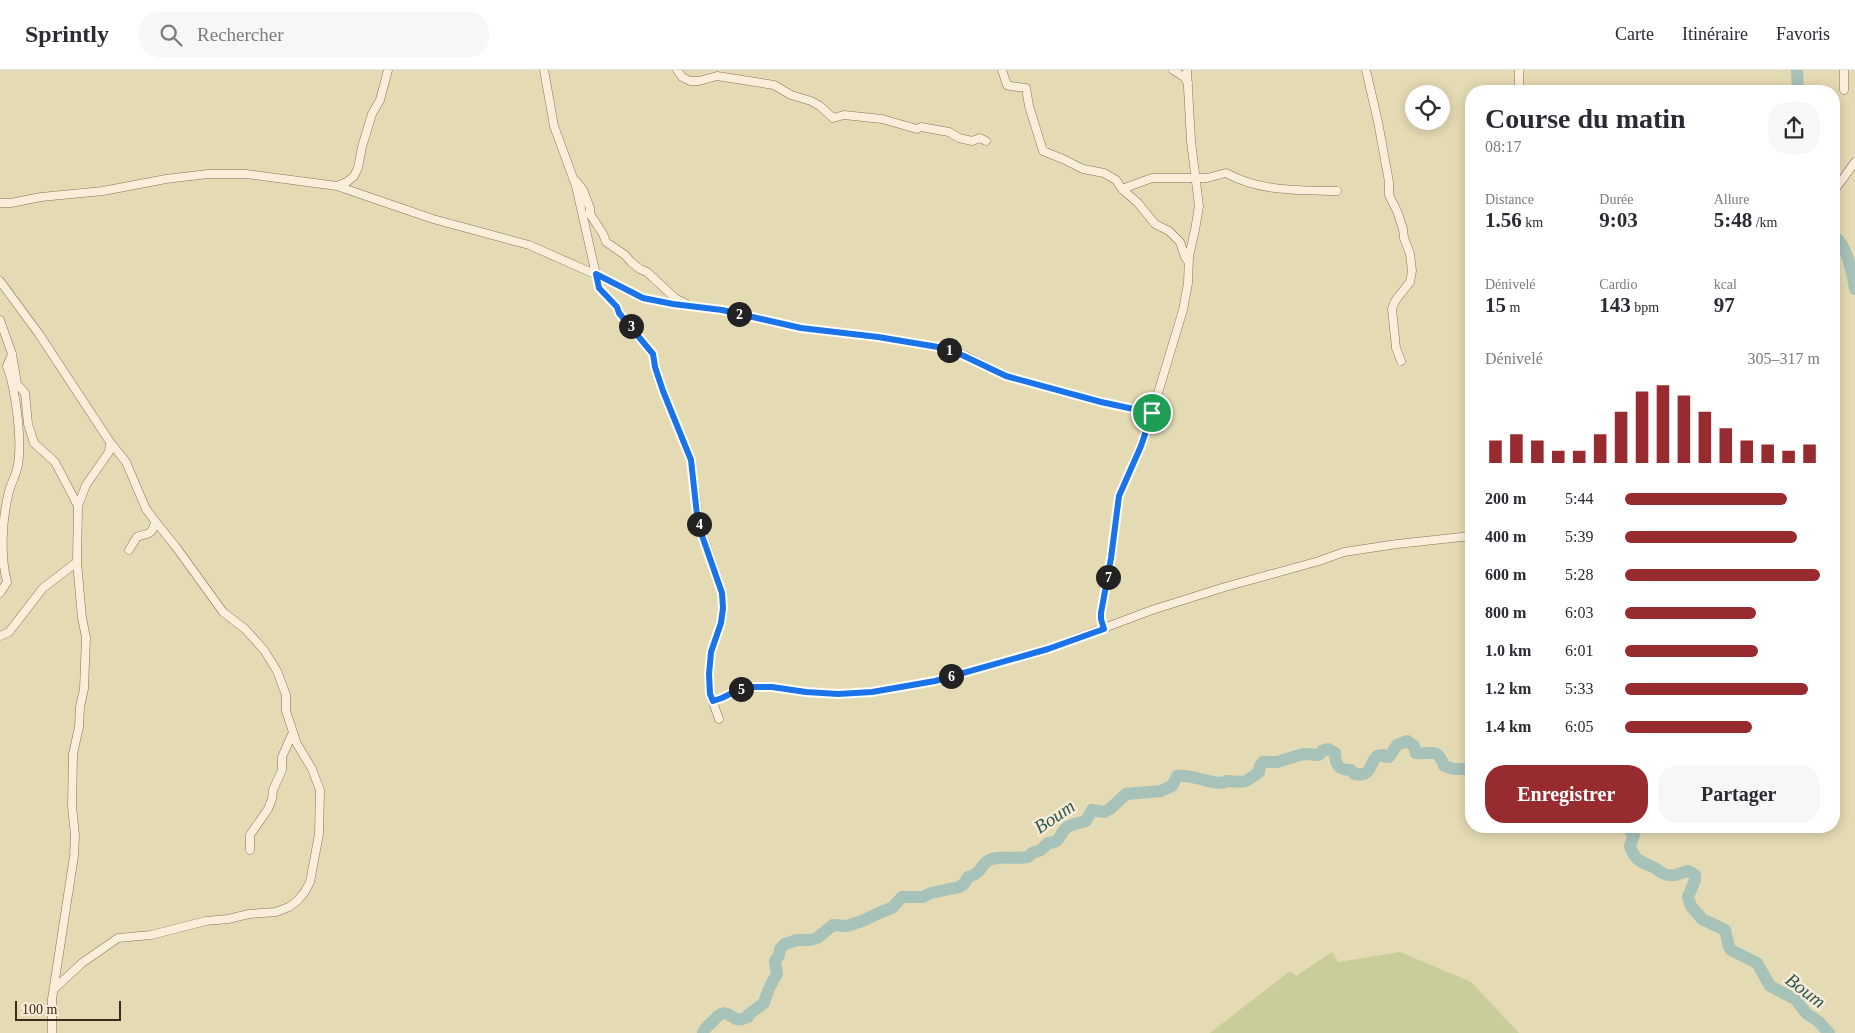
<!DOCTYPE html>
<html lang="fr">
<meta charset="utf-8">
<style>
:root{--surface:#fff;--page:#f7f7f7;--text:#2b2b33;--muted:#7c7c81;--line:#e1e1e2;--accent:#982b2f}
body{margin:0;font-family:"Times New Roman",serif;background:var(--page);color:var(--text);height:100vh;display:flex;flex-direction:column;font-size:19px;white-space:nowrap}
*{box-sizing:border-box;margin:0}
p{font-size:16px;color:var(--muted)}
.icon{flex:none;width:28px;height:28px;fill:none;stroke:currentColor;stroke-width:2;stroke-linecap:round;stroke-linejoin:round}
.map{position:relative;flex:1;overflow:hidden}
.side{position:absolute;left:1465px;top:15px;width:375px;height:748px;display:flex;flex-direction:column;background:var(--surface);border-radius:20px;box-shadow:0 2px 12px #0003}
.side>*{flex:none}
.buttons{position:absolute;left:1405px;top:15px;display:grid;gap:10px}
.buttons a{display:grid;place-items:center;width:45px;height:45px;border-radius:50%;background:var(--surface);box-shadow:0 2px 12px #0003;font-size:25px}
.scale{position:absolute;left:15px;bottom:12px;width:106px;box-sizing:border-box;padding-left:5px;border:2px solid #3a2b1f;border-top:0;font-size:14px;line-height:18px;white-space:nowrap;color:#3a2b1f;-webkit-text-stroke:4px #f6ebd5;paint-order:stroke}
.pin{position:absolute;display:grid;place-items:center;width:42px;height:42px;color:#fff;margin:-21px;border:2px solid #fff;border-radius:50%;box-shadow:0 1px 5px #0007}
.km{position:absolute;width:25px;height:25px;margin:-12px;border-radius:50%;background:#222;color:#fff;font-size:14px;line-height:25px;text-align:center}
.round{display:grid;place-items:center;flex:none;width:52px;height:52px;border-radius:20px;background:var(--page)}
.headline{display:flex;align-items:center;justify-content:space-between;height:85px;padding:0 20px}
h1{font-size:28px;font-weight:800;line-height:38px}
.figures{display:grid;grid-template-columns:repeat(3,1fr);gap:8px;height:85px;padding:5px 20px}
.figures div{display:grid;align-content:center}
.figures b{font-size:21px;font-weight:800}
.figures small{font-size:14px;font-weight:400}
.figures p{font-size:14px}
.chart{height:140px;padding:10px 20px}
.chart p{display:flex;justify-content:space-between}
.chart svg{width:100%;height:90px;margin-top:5px;stroke:var(--accent);stroke-width:6}
.action{display:flex;gap:10px;margin-top:auto;padding:10px 20px}
.action a{flex:1;height:58px;border-radius:20px;background:var(--accent);color:#fff;font-size:20px;font-weight:800;line-height:58px;text-align:center}
.action a+a{background:var(--page);color:var(--text)}
ul{padding:0 20px;list-style:none;font-size:16px}
li{display:grid;grid-template-columns:80px 60px 1fr;align-items:center;height:38px}
li i{height:12px;border-radius:6px;background:var(--accent)}
header{display:flex;align-items:center;gap:30px;box-sizing:border-box;height:70px;padding:0 25px;background:var(--surface);border-bottom:1px solid var(--line)}
header strong{font-size:24px}
nav{display:flex;gap:28px;margin-inline-start:auto;font-size:18px}
.search{width:350px;height:45px;background:var(--page);display:flex;align-items:center;gap:12px;box-sizing:border-box;padding:0 18px;border-radius:20px;color:var(--muted);font-size:19px}
.map>svg:first-child{display:block}
.farmland{fill:#e4dab3;fill-rule:evenodd}
.green{fill:#c8cd99}
.lines{fill:none;stroke-linecap:round;stroke-linejoin:round}
.river{stroke:#a7c2b9;stroke-width:12}
.minor-casing{stroke:#89725b;stroke-width:9}
.minor{stroke:#f9eed9;stroke-width:8}
.route-casing{stroke:#fff;stroke-width:10}
.route{stroke:#1a73e8;stroke-width:6}
.labels{text-anchor:middle;stroke-width:5;stroke-linejoin:round;paint-order:stroke}
.water-label{font-size:19px;font-style:italic;fill:#2e5955;stroke:#f6ebd5}
</style>
<header>
<strong>Sprintly</strong>
<div class="search"><svg class="icon" aria-label="search" viewBox="0 0 24 24"><circle cx="10" cy="10" r="6"/><path d="M15 15l6 6"/></svg>Rechercher</div>
<nav><a>Carte</a><a>Itinéraire</a><a>Favoris</a></nav>
</header>
<div class="map">
<svg width="1855" height="963" viewBox="0 0 1855 963">
<rect width="100%" height="100%" fill="#eee1c5"/>
<path class="farmland" d="M0,0H1855V963H0ZM1471,21H1834V756H1471ZM1414,24H1441V51H1414Z"/>
<path class="green" d="M1332,882L1338,892L1400,882L1471,912L1519,963H1210L1290,901L1296,906Z"/>
<g class="lines">
<path class="river" d="M1797,0L1798,21
M1834,166C1846,173 1852,201 1855,219
M1626,756L1634,765L1630,776C1635,792 1643,792 1655,798C1660,801 1663,805 1669,805C1676,807 1681,802 1688,801L1695,805V810L1688,827L1691,836L1702,849L1725,860L1729,877L1731,880L1757,893L1770,916L1795,929L1807,944L1818,951L1829,963
M703,963C705,957 708,956 713,951C731,931 728,957 748,947V945L764,933C767,922 771,913 777,904L775,891L779,885L780,879L785,874L797,870H810L817,868L833,855L847,856L862,851L881,842L892,838L902,827H923L931,823L959,817L964,814L968,807C984,803 979,793 992,789C1004,786 1016,789 1028,787L1032,783L1041,780L1048,773C1062,772 1058,766 1066,758C1071,754 1080,753 1086,751L1092,740L1104,742L1110,739L1126,724L1161,721L1172,716L1177,706C1193,703 1217,718 1227,711C1247,712 1243,714 1259,702L1260,696L1263,692H1277L1303,684L1319,685L1322,681L1328,679L1335,683C1335,695 1339,700 1351,700L1354,704C1372,707 1368,696 1377,686L1383,685L1386,687H1389L1397,675L1407,671L1414,676L1416,683C1431,685 1437,676 1444,696L1454,699H1471"/>
<g class="minor-casing">
<path id="minor" d="M544,0L554,56L576,116L599,218L617,237L619,243L653,284L655,297L663,321L691,390L699,454L722,523L723,538L721,553L711,582L709,604L710,624L719,649
M677,0L682,7L690,11H699L717,6L774,15L791,25L811,31L820,36L833,48L844,45L882,49L917,59L921,57L949,62L959,68L972,71L980,68L986,71
M1002,0L1007,15C1014,18 1019,16 1026,18L1029,36L1043,81L1063,89L1083,99L1104,103L1116,110L1122,119L1138,133L1155,154L1169,161L1180,172L1185,187L1188,191
M1173,0L1184,7L1188,13
M1366,0L1378,52L1389,112V125L1397,141L1403,159L1404,168L1410,184L1412,201L1410,212L1395,231L1392,239L1396,278L1401,291
M1844,0V20
M1519,21V0
M576,111L583,120L590,138V144L603,164L606,172L625,185L631,192L640,199L647,202L675,228L685,233
M337,116L433,149L529,175L597,205L643,228L673,234L722,240L801,258L878,267L944,278L964,285L1006,306L1101,332L1152,343
M1122,119L1152,108H1207L1226,103C1260,122 1300,120 1337,121
M1834,121L1855,92
M0,133H11L41,127L103,121L166,109L208,104H246L337,116L347,112L354,106L358,98L362,77L372,44L380,30L388,0
M0,211L39,264L110,372L109,382L86,415L78,436L77,492L82,548L86,567L84,619L80,637L79,657L73,684L72,736L75,765L74,786L52,929V963
M0,250L12,284L17,314L25,323L28,354L34,373L55,392L78,436
M129,480L137,467C147,463 153,466 155,451
M0,523L7,512C0,485 2,450 9,421C11,414 15,407 17,399C23,375 16,320 7,296L12,284
M1104,559L1101,549V543L1111,488L1119,426L1141,375L1152,343L1183,240L1188,213L1189,186L1195,160L1199,136L1191,71L1187,0
M0,566L9,562L43,518L77,492
M713,631L722,628L744,617H772L806,622L838,624L872,622L935,611L1048,579L1152,540L1225,517L1319,491L1344,482L1397,474L1471,466
M250,780V765L268,739L272,729L273,720L282,700V687L293,662
M54,919L82,893L118,868L151,865L206,851L228,849L249,844L276,842L289,837L297,831L304,823L310,812L319,764L320,720L312,699L297,674L286,641V625L277,601L264,580L245,559L223,542L176,477L155,451L146,439L126,392L110,372"/>
</g>
<use href="#minor" class="minor"/>
</g>
<g class="lines">
<g class="route-casing">
<path id="route" d="M596,204L643,228L673,234L722,240L801,258L878,267L944,278L964,286L1006,306L1101,332L1152,343L1141,376L1119,426L1111,488L1101,543V549L1104,559L1048,579L935,611L872,622L838,624L806,622L772,617H744L722,628L713,631L710,624L709,604L711,582L721,553L723,538L722,523L698,454L691,390L663,321L655,297L653,284L619,243L617,237L599,218Z"/>
</g>
<use href="#route" class="route"/>
</g>
<g class="labels">
<g class="water-label">
<text transform="translate(1054 746) rotate(-34)" y="7">Boum</text>
<text transform="translate(1806 920) rotate(37)" y="7">Boum</text>
</g>
</g>
</svg>
<div class="buttons">
<a><svg class="icon" aria-label="locate" viewBox="0 0 24 24"><circle cx="12" cy="12" r="6"/><path d="M12 2v4M12 18v4M2 12h4M18 12h4"/></svg></a>
</div>
<div class="scale">100 m</div>
<div class="pin" style="left:1152px;top:343px;background:#1e9e55"><svg class="icon" aria-label="arrive" viewBox="0 0 24 24"><path d="M6 21V4h12l-3 4 3 4H6"/></svg></div>
<b class="km" style="left:949px;top:280px">1</b>
<b class="km" style="left:739px;top:244px">2</b>
<b class="km" style="left:631px;top:256px">3</b>
<b class="km" style="left:699px;top:454px">4</b>
<b class="km" style="left:741px;top:619px">5</b>
<b class="km" style="left:951px;top:606px">6</b>
<b class="km" style="left:1108px;top:507px">7</b>
<section class="side">
<div class="headline"><div><h1>Course du matin</h1><p>08:17</p></div><a class="round"><svg class="icon" aria-label="share" viewBox="0 0 24 24"><path d="M12 15V3M7 8l5-5 5 5M5 13v7h14v-7"/></svg></a></div>
<div class="figures">
<div><p>Distance</p><b>1.56<small> km</small></b></div>
<div><p>Durée</p><b>9:03</b></div>
<div><p>Allure</p><b>5:48<small> /km</small></b></div>
</div>
<div class="figures">
<div><p>Dénivelé</p><b>15<small> m</small></b></div>
<div><p>Cardio</p><b>143<small> bpm</small></b></div>
<div><p>kcal</p><b>97</b></div>
</div>
<div class="chart"><p><span>Dénivelé</span>305–317 m</p>
<svg viewBox="0 0 160 44" preserveAspectRatio="none"><path d="M5 44V33M15 44V30M25 44V33M35 44V38M45 44V38M55 44V30M65 44V19M75 44V9M85 44V6M95 44V11M105 44V19M115 44V27M125 44V33M135 44V35M145 44V38M155 44V35"/></svg>
</div>
<ul>
<li><b>200 m</b>5:44<i style="width:83%"></i></li>
<li><b>400 m</b>5:39<i style="width:88%"></i></li>
<li><b>600 m</b>5:28<i style="width:100%"></i></li>
<li><b>800 m</b>6:03<i style="width:67%"></i></li>
<li><b>1.0 km</b>6:01<i style="width:68%"></i></li>
<li><b>1.2 km</b>5:33<i style="width:94%"></i></li>
<li><b>1.4 km</b>6:05<i style="width:65%"></i></li>
</ul>
<div class="action"><a>Enregistrer</a><a>Partager</a></div>
</section>
</div>
